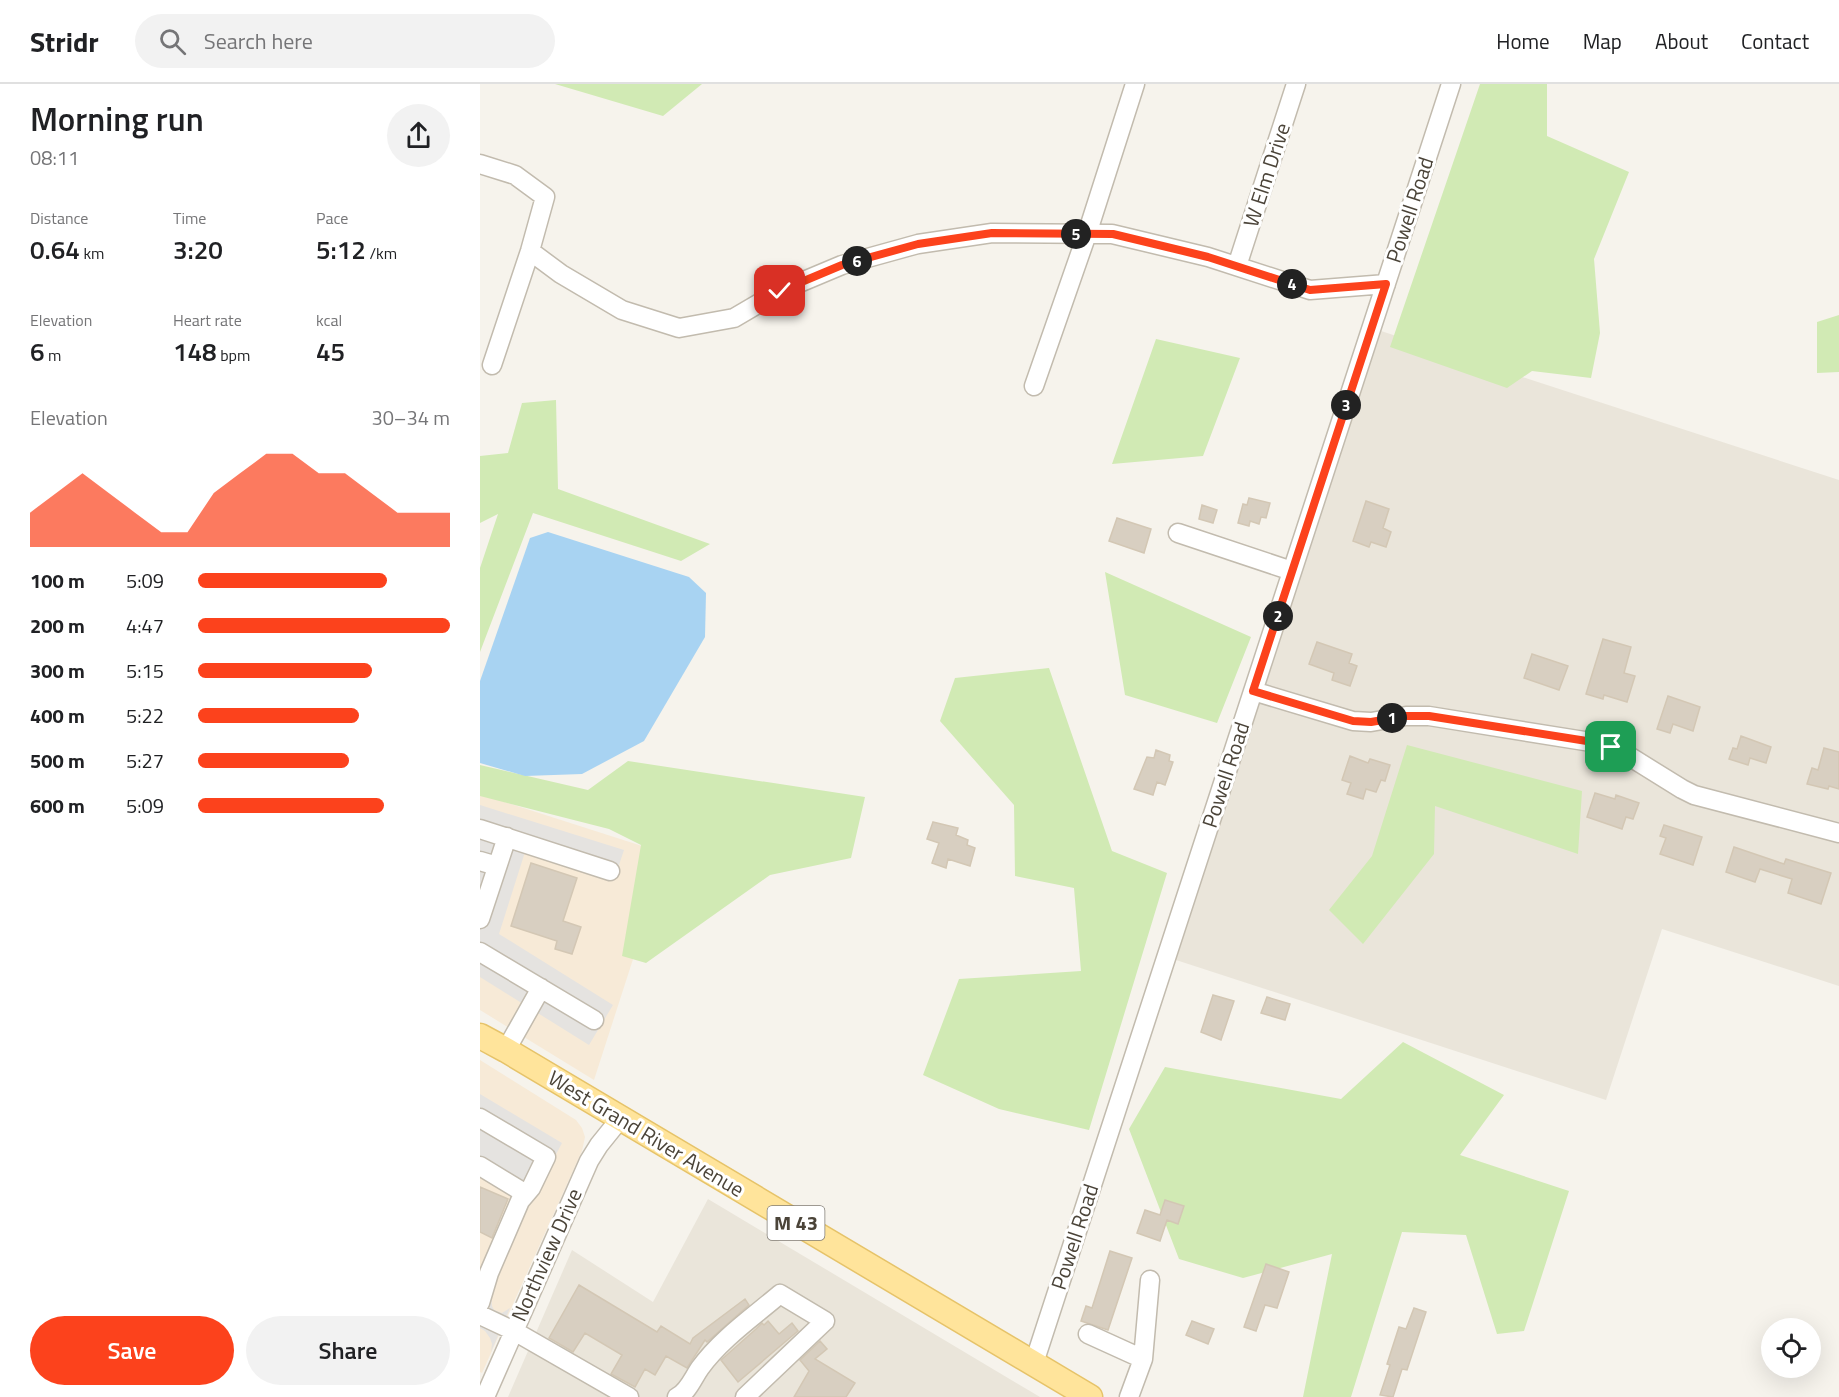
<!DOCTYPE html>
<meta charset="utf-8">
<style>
:root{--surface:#fff;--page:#f2f2f2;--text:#202124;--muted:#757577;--line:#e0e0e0;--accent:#fc421c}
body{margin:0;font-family:"Titillium Web",sans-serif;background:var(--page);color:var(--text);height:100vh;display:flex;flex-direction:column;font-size:22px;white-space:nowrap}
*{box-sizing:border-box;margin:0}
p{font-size:20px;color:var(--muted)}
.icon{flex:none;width:33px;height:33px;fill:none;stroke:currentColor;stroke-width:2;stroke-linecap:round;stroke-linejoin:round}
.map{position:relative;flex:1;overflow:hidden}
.side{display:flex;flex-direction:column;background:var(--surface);width:480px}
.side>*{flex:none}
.controls{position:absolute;left:1281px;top:1234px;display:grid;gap:12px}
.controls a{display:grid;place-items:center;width:60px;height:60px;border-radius:50%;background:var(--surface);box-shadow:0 6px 24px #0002;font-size:30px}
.pin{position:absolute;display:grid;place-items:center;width:51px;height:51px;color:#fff;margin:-26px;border-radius:12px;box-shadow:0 3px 9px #0006}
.km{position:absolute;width:30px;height:30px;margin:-15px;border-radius:50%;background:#222;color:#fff;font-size:16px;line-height:30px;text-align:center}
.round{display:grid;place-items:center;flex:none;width:63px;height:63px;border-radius:32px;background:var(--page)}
.summary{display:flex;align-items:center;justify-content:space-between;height:102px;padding:0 30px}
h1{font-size:33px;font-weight:600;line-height:45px}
.metrics{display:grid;grid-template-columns:repeat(3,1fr);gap:9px;height:102px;padding:6px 30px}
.metrics div{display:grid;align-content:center}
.metrics b{font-size:26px;font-weight:600}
.metrics small{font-size:16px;font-weight:400}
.metrics p{font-size:16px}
.chart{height:168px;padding:12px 30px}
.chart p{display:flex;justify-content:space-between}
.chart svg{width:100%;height:108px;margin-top:6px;fill:var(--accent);opacity:.7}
.action{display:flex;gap:12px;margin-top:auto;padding:12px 30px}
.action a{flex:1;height:69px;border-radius:36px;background:var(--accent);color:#fff;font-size:24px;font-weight:600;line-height:69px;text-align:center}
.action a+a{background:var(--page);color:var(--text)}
ul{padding:0 30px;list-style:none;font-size:20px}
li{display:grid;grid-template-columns:96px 72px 1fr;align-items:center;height:45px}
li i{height:15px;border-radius:8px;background:var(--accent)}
header{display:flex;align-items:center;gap:36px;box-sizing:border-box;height:84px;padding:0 30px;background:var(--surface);border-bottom:2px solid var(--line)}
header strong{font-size:28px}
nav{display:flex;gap:33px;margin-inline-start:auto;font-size:21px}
.search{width:420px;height:54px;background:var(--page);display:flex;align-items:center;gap:15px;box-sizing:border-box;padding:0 21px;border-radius:33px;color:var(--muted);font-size:22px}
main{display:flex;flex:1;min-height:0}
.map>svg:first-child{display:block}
.residential{fill:#eae5da}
.commercial{fill:#f7ead7}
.green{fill:#d1eab4}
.parking{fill:#e5e3e0}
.water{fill:#a8d3f2}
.building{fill:#d8cfc1;stroke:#d3c7b4;stroke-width:1.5}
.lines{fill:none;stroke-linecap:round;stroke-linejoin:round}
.minor-casing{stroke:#c2bbae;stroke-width:21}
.major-casing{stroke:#e6c369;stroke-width:27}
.minor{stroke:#fff;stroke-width:18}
.major{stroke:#ffe49b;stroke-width:24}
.route-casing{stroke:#fff;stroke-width:12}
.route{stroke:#fc421c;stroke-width:8}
.labels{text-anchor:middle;stroke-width:6;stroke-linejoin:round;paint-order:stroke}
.shield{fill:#fff;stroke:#817c74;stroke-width:1.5}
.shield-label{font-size:20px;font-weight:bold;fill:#4b4439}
.street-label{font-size:21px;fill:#4b4439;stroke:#fff}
</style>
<header>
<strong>Stridr</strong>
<div class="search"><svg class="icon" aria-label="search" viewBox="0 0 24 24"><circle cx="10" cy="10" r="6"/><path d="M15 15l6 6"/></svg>Search here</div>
<nav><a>Home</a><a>Map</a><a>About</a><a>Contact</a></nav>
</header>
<main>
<section class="side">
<div class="summary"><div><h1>Morning run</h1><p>08:11</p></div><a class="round"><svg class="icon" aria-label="share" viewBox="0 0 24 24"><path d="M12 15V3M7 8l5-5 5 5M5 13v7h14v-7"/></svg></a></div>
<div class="metrics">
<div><p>Distance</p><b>0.64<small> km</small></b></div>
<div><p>Time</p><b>3:20</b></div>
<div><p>Pace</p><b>5:12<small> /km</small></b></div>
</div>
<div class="metrics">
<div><p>Elevation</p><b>6<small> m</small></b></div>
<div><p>Heart rate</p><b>148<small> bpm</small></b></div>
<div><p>kcal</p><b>45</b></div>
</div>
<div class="chart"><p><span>Elevation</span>30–34 m</p>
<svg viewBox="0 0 160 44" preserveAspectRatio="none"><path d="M0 44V30L10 22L20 14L30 22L40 30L50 38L60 38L70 22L80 14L90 6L100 6L110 14L120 14L130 22L140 30L150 30L160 30V44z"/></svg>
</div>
<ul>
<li><b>100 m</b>5:09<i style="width:75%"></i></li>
<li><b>200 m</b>4:47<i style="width:100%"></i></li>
<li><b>300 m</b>5:15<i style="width:69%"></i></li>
<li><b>400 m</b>5:22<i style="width:64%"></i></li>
<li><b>500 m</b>5:27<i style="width:60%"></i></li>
<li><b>600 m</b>5:09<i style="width:74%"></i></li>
</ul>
<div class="action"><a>Save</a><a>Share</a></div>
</section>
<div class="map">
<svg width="1359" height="1313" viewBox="0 0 1359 1313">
<rect width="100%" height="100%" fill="#f6f3ec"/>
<path class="residential" d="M901,247L1359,396V902L1182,845L1126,1016L696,876Z
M228,1115L560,1313H28L92,1166L173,1218Z"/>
<path class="commercial" d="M0,710L187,770L114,996L0,926Z
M0,976L96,1036L102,1044L105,1053L102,1067L2,1289L0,1288Z"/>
<path class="green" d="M75,0H222L183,32Z
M1000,0H1067V52L1149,88L1114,175L1120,249L1111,294L1052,287L1027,304L910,263Z
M1359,231V288L1337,289V238Z
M676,255L760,274L723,372L632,380Z
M76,316L78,405L230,460L201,477L53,429L0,568V484L18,430L0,439V372L28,369L42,319Z
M625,488L771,553L737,639L645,611Z
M569,584L632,767L687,789L609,1046L519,1025L443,991L479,895L601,887L594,804L535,792L534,721L460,637L475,594Z
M927,661L1102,707L1098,770L955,722L954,770L883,860L849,826L892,772Z
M148,677L385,713L371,774L290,791L166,879L142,872L161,761L129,745L0,712V681L108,706Z
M923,958L1024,1011L980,1071L1089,1107L1044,1247L1017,1250L986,1151L922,1148L871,1313H823L852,1170L763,1194L699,1175L649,1045L685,983L861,1015Z"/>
<path class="parking" d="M0,721L144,766L134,796L45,768L19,850L133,921L109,961L0,893Z
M0,1010L82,1059L50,1120L47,1122L16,1194L11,1211L12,1222L14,1226L22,1229L30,1224L11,1268L12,1260L10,1254L5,1247L0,1244V1189L33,1116L32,1112L0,1092Z"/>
<path class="water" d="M68,448L209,493L226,509L225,553L164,657L102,690L45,692L0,679V597L50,454Z"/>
<path class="building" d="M769,414L790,419L786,434L781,433L779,440L770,437L769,442L758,439L763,420L767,421Z
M886,417L909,425L903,444L911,448L906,463L891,458L889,463L873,457Z
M722,421L737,426L733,439L719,435Z
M637,434L671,445L664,469L629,457Z
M1123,555L1151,563L1144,589L1155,592L1147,618L1124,611L1123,615L1106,610Z
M837,558L872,570L869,579L877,582L870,602L852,596L854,589L829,580Z
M1052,570L1088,582L1079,606L1044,594Z
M1188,612L1220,623L1213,647L1193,640L1190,649L1177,645Z
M1261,652L1291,663L1286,679L1270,674L1268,681L1249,675L1253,664L1257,665Z
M1344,664L1359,668V705L1349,702L1348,705L1327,700L1332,684L1338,686Z
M676,666L690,671L689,677L693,678L685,701L677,698L673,711L654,705L667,673L674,674Z
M870,672L888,679L890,675L910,681L905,697L901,696L896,708L886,705L883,715L867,710L871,699L862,696Z
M1115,709L1135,715L1136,711L1159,719L1153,735L1146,733L1142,745L1107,733Z
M453,738L478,744L476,751L488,756L487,761L495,764L490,782L468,775L466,784L452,779L459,759L447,755Z
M1184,741L1222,753L1213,781L1180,770L1186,754L1180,752Z
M1254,763L1304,780L1306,775L1351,789L1341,820L1308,809L1312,795L1280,785L1275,798L1246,788Z
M51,779L97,794L83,837L101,843L92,870L75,865L77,857L31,842Z
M733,911L754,917L741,956L721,948Z
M787,913L810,920L805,936L781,929Z
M0,1103L28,1115L12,1154L0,1148Z
M685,1116L704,1122L698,1140L687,1136L680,1157L657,1149L665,1126L680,1131Z
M630,1167L652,1174L628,1246L601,1237L606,1222L612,1224Z
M786,1180L809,1188L797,1224L785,1221L776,1247L764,1243Z
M99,1201L177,1248L181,1242L210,1260L213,1254L265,1215L269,1221L227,1258L225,1256L207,1284L186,1272L175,1291L165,1285L155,1303L131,1290L142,1271L105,1249L93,1268L69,1254Z
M934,1224L946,1228L927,1286L922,1285L913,1313L900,1311L910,1281L907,1280L919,1243L926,1245Z
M288,1237L299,1250L312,1239L318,1247L258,1298L241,1276L276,1245L282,1239L284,1241Z
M712,1237L734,1245L728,1260L706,1251Z
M340,1257L347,1265L335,1275L375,1299L366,1313H314L329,1287L320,1276Z"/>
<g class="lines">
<g class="minor-casing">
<path id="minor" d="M0,80L35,91L65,113L50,167L12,281
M50,167L81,190L142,226L199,244L254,234L300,207L362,181L438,160L512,149L632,150L728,173L830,206L906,200
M757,182L816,0
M554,302L607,150L655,0
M698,449L812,487
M773,607L873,637L891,638L926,632H949L1117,659L1144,669L1202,705L1214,711L1359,749
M0,745L130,787
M0,777L17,782
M0,835L27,753
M0,868L114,936
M26,966L61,904
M0,1034L66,1073L51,1104L40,1117L9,1189L0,1219
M0,1082L46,1110
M0,1231L34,1247L149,1313
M608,1250L663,1275
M554,1279L971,0
M5,1313L109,1077L119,1061L140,1035
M197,1313C208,1308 213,1294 220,1284C241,1255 273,1233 300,1210L345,1237L265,1313
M649,1313L663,1275L670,1196"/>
</g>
<g class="major-casing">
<path id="major" d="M0,952L26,966L610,1313"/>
</g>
<use href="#minor" class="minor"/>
<use href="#major" class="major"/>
</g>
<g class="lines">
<g class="route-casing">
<path id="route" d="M300,207L362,181L438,160L512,149L633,150L728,173L830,206L906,200L773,607L873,637L891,638L926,632H949L1113,658L1131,663"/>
</g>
<use href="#route" class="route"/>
</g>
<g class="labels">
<rect class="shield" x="287.5" y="1122" width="57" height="34" rx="4.5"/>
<g class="shield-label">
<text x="316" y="1146">M 43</text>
</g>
<g class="street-label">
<text transform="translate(787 91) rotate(-72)" y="7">W Elm Drive</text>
<text transform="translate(930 126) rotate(-72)" y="7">Powell Road</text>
<text transform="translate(746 691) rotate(-72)" y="7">Powell Road</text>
<text transform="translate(166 1050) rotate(31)" y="7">West Grand River Avenue</text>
<text transform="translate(595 1153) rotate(-72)" y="7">Powell Road</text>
<text transform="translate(67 1171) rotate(-66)" y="7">Northview Drive</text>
</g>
</g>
</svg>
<div class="controls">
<a><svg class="icon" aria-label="locate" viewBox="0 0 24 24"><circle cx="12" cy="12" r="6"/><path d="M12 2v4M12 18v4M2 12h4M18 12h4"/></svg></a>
</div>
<div class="pin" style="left:1131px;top:663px;background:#1e9e55"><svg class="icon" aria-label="arrive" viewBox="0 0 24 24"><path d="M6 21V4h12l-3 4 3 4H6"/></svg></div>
<div class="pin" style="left:300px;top:207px;background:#d93025"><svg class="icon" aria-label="check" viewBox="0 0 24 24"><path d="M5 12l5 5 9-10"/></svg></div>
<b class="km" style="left:912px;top:634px">1</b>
<b class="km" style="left:798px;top:532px">2</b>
<b class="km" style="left:866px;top:321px">3</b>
<b class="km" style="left:812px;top:200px">4</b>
<b class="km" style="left:596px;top:150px">5</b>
<b class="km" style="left:377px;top:177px">6</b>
</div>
</main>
